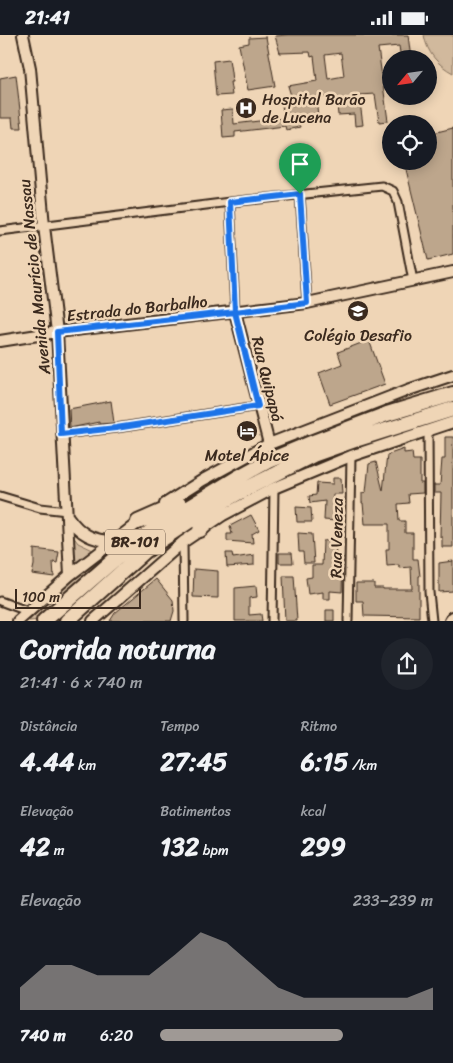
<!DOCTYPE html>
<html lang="pt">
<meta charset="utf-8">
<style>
:root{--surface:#171b24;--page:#20242c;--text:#f1f3f6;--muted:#9ea1a6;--accent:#9f9995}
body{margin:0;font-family:Sriracha,sans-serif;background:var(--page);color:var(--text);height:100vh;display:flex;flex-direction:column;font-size:19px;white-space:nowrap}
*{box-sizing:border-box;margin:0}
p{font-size:16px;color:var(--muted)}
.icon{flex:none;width:28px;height:28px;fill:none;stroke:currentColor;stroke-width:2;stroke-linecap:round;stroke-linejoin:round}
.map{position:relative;height:586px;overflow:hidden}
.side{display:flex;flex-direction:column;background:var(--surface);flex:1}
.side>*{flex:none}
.needle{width:32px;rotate:241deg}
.buttons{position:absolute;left:382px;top:15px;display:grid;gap:10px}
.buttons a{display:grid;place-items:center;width:55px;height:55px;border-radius:50%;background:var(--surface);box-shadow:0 2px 12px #0003;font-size:25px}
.scale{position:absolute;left:15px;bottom:12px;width:126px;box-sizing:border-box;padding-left:5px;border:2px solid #3b2a1e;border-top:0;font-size:14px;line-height:18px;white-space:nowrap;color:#3b2a1e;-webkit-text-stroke:4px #efd5b6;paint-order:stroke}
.pin{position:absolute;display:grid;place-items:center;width:42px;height:42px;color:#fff;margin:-51px -21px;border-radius:50% 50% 50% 0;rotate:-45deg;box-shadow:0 0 5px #0007}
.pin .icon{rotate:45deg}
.round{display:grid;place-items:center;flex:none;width:52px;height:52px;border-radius:26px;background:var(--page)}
.overview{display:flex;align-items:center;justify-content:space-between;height:85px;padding:0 20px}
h1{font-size:28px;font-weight:800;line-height:38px}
.metrics{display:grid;grid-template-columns:repeat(3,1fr);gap:8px;height:85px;padding:5px 20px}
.metrics div{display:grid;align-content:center}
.metrics b{font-size:25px;font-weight:800}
.metrics small{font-size:14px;font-weight:400}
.metrics p{font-size:14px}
.chart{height:140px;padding:10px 20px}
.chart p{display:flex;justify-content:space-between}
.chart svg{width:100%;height:90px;margin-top:5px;fill:var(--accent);opacity:.7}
ul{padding:0 20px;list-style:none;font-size:16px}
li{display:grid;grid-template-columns:80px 60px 1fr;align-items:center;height:38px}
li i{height:12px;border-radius:6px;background:var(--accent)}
.status{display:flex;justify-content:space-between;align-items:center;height:35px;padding:0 25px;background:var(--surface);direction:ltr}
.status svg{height:14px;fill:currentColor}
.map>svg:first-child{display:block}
.green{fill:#d1b99d;stroke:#86725e}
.building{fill:#bda68c;stroke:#3b2a1e;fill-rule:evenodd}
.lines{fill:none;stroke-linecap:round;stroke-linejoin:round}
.street-casing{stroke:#3b2a1e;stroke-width:11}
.secondary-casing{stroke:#3b2a1e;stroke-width:14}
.highway-casing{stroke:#3b2a1e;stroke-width:18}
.street{stroke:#efd5b6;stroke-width:7}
.secondary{stroke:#efd5b6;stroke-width:10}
.highway{stroke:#efd5b6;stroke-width:14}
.route-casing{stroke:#fff;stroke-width:10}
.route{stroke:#1a73e8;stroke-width:6}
.labels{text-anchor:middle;stroke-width:5;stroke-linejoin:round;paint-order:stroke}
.shield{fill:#efd5b6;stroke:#715d4c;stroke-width:1}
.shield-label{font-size:15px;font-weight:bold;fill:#3b2a1e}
.poi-label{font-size:16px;fill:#3b2a1e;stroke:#efd5b6}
.street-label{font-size:16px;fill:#3b2a1e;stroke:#efd5b6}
</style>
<div class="status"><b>21:41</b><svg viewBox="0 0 49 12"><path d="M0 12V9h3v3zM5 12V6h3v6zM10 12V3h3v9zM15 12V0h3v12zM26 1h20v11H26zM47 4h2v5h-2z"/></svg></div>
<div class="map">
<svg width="453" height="586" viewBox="0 0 453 586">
<rect width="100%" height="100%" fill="#efd5b6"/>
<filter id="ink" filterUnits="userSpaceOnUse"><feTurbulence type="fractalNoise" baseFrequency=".02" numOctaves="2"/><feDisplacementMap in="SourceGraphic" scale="10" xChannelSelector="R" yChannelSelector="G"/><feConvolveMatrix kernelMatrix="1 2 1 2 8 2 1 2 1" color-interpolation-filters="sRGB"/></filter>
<g filter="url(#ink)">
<path class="green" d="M424,0H453V38C438,30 427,18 424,0Z
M70,497L78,508L95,516L74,530Z
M129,505L39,585L29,586L59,556Z"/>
<path class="building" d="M288,0H408L411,24H401L399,11L378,13L388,86L379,87L375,59L359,60L363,90L355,91L354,79L338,80L336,61L316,63L318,81L298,84L300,92L286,95L285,91L235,97V102L223,103L221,75L233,74L234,89L284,83L282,70H294L288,51L317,46L314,21L311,22L310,17L280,18L275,1ZM341,18L344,41L328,44L325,20Z
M266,2L275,51L248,55L239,10L249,8V3Z
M229,24L231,37L232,47H230L232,60L216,61L213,26Z
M16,40L22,93H13L12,83H0V43Z
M453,93V219L428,225L404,126H429V99Z
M369,305L385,349L330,369L319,338L342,329L338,317Z
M111,366L114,388L99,389V387L70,393L69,374Z
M445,402H453V512H442V502H440L441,458H434V450H440L442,424H445Z
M404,414V418L412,417L413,425H420V448H423V458L408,459L409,468L398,469L399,486H405V498H413V524H418L420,541H419V582L364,581L363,566H356V548H374V553H383V554H412L411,532L400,533L399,530L387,531L386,514H389V489H365L363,468H362V458L366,457L369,429L376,427L383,456L387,420Z
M333,443H341L342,459H333V473H337L336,486L324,485L325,466L310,468L309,461L316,460L317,448L333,449Z
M296,472L311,473L312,487H297Z
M251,480L259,495L252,499L253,508L227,506V499H232L230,491Z
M298,498L312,499L314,528H304L303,517H299Z
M335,505L336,521H343L342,557L330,556V564H323V557L308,559L306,543L312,542V530H322L323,506Z
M34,514L59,517L57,528L53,527L54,542L32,539L34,530Z
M226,518H232L233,523L254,520V530L227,532Z
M279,518H292L293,528H279Z
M453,526V556L439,557V528Z
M194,534L218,536V563L193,562Z
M283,541H294L297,586H285Z
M156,544L173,565L174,576L171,586H110L115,578Z
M256,551L257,562L249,563V580L261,579L262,586H235V553Z
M326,575H334V586H326Z"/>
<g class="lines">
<g class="street-casing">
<path id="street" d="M300,159L307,268
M230,167L235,277
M0,196L230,167L382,151L393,156L398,167L413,246
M428,396L429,557L432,586
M61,399L116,393L258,371
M0,461L40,473L67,476
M183,507L184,586
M0,566L27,576
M272,586L274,453
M348,586L351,421"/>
</g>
<g class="secondary-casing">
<path id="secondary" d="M23,0L30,33L44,191L57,297L70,540
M235,277L269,409
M0,306L57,297L307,268L453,237
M165,469L203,445L269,409L408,355L453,340
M68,482C80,499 93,506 113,506
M18,586L70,540L143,484
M93,586L183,507L223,480L274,453L351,421L453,387
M450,586L453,582"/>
</g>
<g class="highway-casing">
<path id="highway" d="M138,487L179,469
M200,495L222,473
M44,586L131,510L171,483L237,443L268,426L316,406L387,379L453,359
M67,586L145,516L191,485L238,458L313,420L358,404L453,374"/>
</g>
<use href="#street" class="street"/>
<use href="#secondary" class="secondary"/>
<use href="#highway" class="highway"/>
</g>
</g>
<g class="lines" filter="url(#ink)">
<g class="route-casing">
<path id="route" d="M300,159L230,167L235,277L57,297L61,399L116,393L258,371L235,277L307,268L300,159"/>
</g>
<use href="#route" class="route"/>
</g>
<defs>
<g id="hospital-disc" transform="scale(1.125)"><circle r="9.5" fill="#3b2a1e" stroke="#efd5b6"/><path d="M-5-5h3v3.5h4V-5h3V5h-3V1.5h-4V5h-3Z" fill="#fff"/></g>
<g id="school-disc" transform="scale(1.125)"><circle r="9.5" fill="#3b2a1e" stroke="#efd5b6"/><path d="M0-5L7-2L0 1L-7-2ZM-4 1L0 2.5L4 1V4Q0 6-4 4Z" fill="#fff"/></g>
<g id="hotel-disc" transform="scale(1.125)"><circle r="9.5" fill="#3b2a1e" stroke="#efd5b6"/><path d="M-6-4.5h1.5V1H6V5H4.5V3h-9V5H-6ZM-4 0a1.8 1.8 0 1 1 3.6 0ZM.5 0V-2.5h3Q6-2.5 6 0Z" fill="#fff"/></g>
</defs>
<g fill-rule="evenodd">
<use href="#hospital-disc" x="246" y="73"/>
<use href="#school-disc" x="358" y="276"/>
<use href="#hotel-disc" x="247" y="396"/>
</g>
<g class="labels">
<rect class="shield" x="105" y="494.5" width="60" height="25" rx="4"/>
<g class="shield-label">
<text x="135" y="512">BR-101</text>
</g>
<g class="poi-label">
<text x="262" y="70" text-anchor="start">Hospital Barão<tspan x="262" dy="18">de Lucena</tspan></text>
<text x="358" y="306">Colégio Desafio</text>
<text x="247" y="426">Motel Ápice</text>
</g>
<g class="street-label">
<text transform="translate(34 242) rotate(-96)" y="6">Avenida Maurício de Nassau</text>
<text transform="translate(137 273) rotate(-6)" y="6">Estrada do Barbalho</text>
<text transform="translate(268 344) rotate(76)" y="6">Rua Quipapá</text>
<text transform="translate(336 503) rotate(-89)" y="6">Rua Veneza</text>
</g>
</g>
</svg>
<div class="buttons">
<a><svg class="needle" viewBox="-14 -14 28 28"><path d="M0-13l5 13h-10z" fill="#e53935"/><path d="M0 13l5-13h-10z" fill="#9ea1a6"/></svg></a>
<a><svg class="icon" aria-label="locate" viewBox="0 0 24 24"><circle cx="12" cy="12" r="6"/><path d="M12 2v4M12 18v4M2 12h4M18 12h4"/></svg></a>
</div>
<div class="scale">100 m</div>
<div class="pin" style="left:300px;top:159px;background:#1e9e55"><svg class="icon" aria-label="arrive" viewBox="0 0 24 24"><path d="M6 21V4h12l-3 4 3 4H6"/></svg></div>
</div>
<section class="side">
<div class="overview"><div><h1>Corrida noturna</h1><p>21:41 · 6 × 740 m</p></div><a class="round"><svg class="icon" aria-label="share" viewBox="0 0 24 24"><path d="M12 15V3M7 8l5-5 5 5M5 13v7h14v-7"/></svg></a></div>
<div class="metrics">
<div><p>Distância</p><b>4.44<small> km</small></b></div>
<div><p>Tempo</p><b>27:45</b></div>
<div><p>Ritmo</p><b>6:15<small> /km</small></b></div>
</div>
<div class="metrics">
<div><p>Elevação</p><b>42<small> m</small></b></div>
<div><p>Batimentos</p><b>132<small> bpm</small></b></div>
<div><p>kcal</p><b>299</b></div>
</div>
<div class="chart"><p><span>Elevação</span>233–239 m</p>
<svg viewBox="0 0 160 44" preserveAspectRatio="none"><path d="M0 44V33L10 22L20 22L30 27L40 27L50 27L60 17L70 6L80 11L90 22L100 33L110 38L120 38L130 38L140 38L150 38L160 33V44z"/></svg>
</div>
<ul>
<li><b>740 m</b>6:20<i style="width:67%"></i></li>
</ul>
</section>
